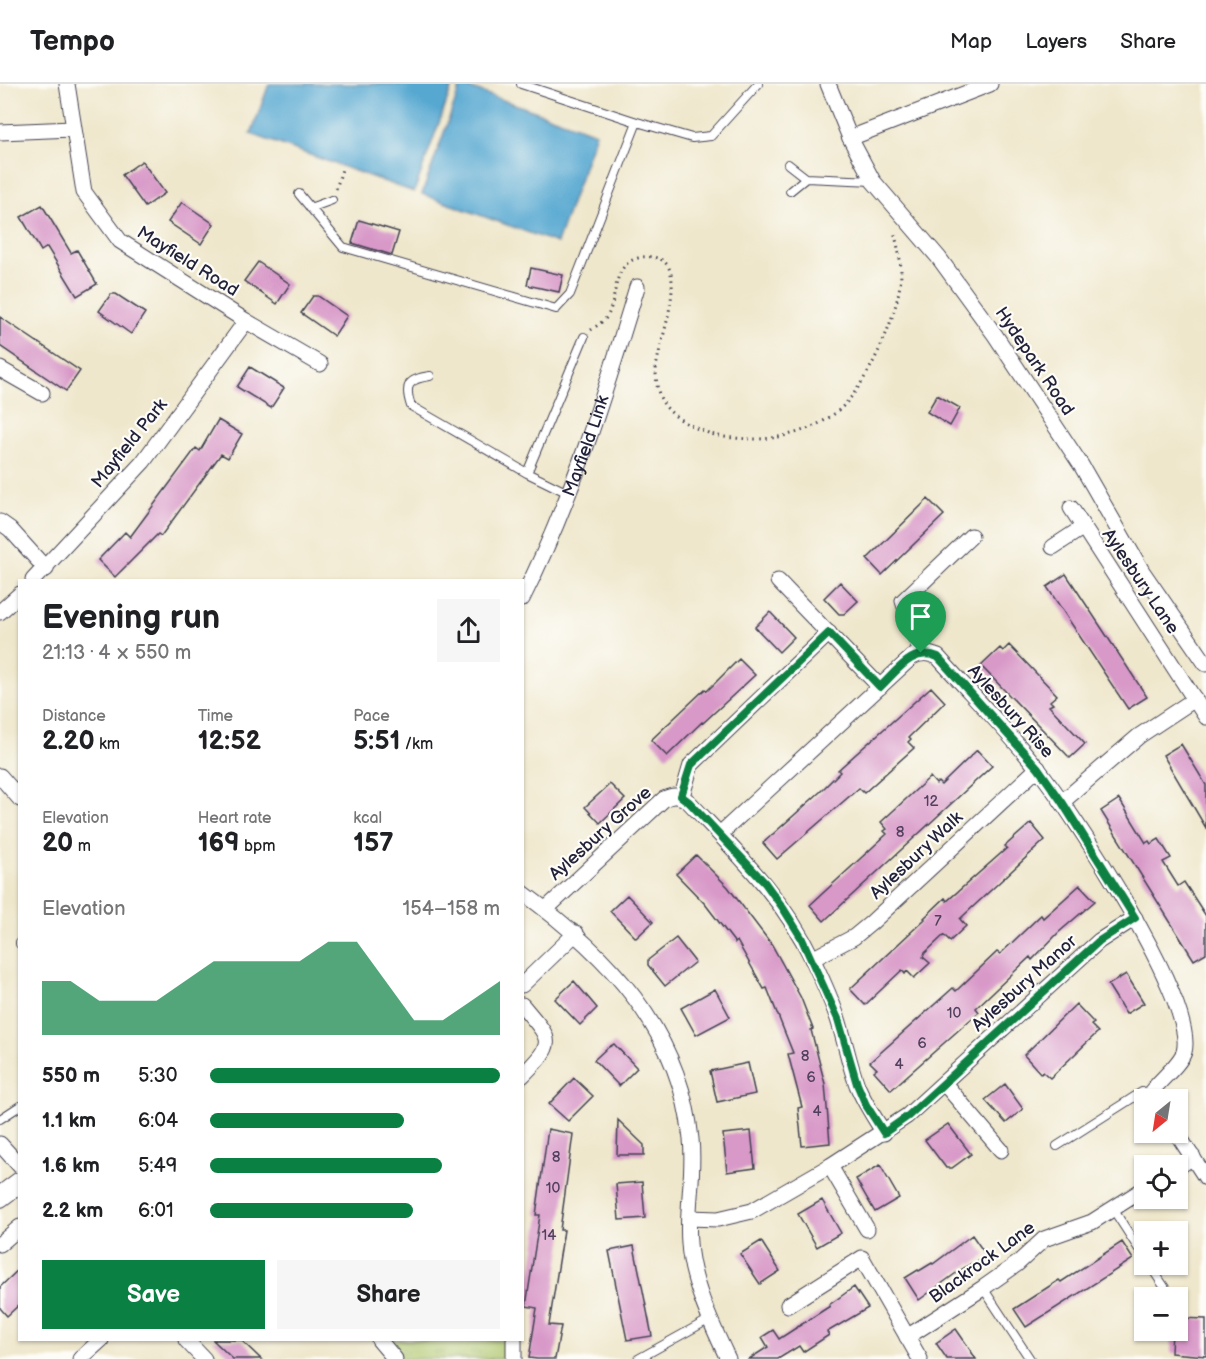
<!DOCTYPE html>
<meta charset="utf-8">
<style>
:root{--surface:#fff;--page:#f6f6f6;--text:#202124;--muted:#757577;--line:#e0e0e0;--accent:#0b8043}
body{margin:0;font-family:"Balsamiq Sans",sans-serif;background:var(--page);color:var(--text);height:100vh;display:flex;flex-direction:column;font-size:22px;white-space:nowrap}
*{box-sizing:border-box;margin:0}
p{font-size:20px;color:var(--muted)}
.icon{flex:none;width:33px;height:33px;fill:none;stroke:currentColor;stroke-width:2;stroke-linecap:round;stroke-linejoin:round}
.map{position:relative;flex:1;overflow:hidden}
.details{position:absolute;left:18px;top:495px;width:506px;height:762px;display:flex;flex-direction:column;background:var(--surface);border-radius:0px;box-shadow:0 2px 4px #0004}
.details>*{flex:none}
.needle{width:39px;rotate:210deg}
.fabs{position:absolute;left:1134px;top:1005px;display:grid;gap:12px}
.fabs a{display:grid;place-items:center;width:54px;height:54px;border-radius:0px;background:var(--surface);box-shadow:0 2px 4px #0004;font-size:30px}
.pin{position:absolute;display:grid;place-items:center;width:51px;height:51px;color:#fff;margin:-62px -26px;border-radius:50% 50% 50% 0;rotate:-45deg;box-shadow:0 0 6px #0007}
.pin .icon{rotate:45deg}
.round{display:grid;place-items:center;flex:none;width:63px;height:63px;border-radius:0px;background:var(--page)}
.head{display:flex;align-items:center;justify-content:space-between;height:102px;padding:0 24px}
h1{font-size:33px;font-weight:800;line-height:45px}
.stats{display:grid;grid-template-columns:repeat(3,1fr);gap:9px;height:102px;padding:6px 24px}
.stats div{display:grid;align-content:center}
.stats b{font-size:26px;font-weight:800}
.stats small{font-size:16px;font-weight:400}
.stats p{font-size:16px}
.chart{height:168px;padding:12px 24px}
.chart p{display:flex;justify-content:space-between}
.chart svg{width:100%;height:108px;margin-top:6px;fill:var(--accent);opacity:.7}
.action{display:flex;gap:12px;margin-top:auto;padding:12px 24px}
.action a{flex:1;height:69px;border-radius:0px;background:var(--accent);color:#fff;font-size:24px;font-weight:800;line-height:69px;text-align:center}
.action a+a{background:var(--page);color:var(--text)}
ul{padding:0 24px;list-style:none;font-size:20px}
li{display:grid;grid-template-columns:96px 72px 1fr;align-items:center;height:45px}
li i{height:15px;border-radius:8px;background:var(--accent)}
header{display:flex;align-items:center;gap:36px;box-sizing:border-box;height:84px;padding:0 30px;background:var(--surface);border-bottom:2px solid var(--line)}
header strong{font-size:28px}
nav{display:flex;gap:33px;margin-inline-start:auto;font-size:21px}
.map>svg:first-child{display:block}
.grass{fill:url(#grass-tufts);stroke:#687452;stroke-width:1.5}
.water{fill:#57a8d1;stroke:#3c6586;stroke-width:1.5}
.building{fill:#d898c8}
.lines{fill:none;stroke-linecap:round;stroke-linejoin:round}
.service-casing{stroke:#414051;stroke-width:10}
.minor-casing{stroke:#414051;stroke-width:17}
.tertiary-casing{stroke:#414051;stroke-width:22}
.path{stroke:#414051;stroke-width:3;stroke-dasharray:1.5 4.5;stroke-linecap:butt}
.service{stroke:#fff;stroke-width:8}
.minor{stroke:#fff;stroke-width:15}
.tertiary{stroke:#fff;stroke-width:20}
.route-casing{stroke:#fff;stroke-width:12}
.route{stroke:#0b8043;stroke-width:8}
.labels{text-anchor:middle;stroke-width:4.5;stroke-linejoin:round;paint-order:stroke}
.number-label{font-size:15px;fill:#50405e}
.street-label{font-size:18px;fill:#22223b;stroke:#fdfcf7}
</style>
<header>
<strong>Tempo</strong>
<nav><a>Map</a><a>Layers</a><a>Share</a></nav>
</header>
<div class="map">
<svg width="1206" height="1275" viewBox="0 0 1206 1275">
<defs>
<pattern id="grass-tufts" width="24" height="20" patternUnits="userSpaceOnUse" patternTransform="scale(1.5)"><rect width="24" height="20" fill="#adc56a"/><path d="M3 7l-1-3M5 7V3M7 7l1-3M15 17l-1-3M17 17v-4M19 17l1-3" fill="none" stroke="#95a95d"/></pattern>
</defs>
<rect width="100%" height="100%" fill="#fdfcf7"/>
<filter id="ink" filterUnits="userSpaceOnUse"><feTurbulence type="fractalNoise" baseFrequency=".0167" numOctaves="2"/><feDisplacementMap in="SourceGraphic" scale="12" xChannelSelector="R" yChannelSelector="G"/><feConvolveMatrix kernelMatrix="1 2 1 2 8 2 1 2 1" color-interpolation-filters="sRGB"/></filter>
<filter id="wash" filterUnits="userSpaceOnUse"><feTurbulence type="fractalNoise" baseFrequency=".008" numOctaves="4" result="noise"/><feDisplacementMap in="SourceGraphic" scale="24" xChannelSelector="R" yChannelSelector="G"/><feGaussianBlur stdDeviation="1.35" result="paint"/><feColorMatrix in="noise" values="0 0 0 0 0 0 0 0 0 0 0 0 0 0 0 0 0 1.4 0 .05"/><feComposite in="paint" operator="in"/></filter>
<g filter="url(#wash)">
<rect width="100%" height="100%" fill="#efe7cc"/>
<path class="grass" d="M384,1256H505L507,1275H401Z"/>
<path class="water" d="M269,0H453L414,108L251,50Z
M461,1L596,49L557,159L422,110Z"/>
<g id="blocks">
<path class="building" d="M142,77L165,109L145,123L122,91Z
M182,118L214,140L201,160L168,138Z
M42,121L71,169L77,166L97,200L77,212L47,163L41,167L21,133Z
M359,136L399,148L392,171L352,159Z
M258,178L290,200L277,220L244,197Z
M531,184L563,191L559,208L527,201Z
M111,210H116L145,229L131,250L99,227Z
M313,212H318L347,232L334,252L301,229Z
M0,233L80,287L66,307L0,262Z
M250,283L284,304L271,324L237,303Z
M937,311L960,324L950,342L927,328Z
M218,336L242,350L228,374L221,370L161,452L158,450L115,493L98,476L125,448L130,453L196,364L200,367Z
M928,415L944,431L882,491L867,475Z
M1066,490L1147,613L1128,625L1047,503Z
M840,498L858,517L844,530H839L824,514Z
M770,528L794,553L779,568L755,543Z
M1009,561L1057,611L1050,617L1053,620L1049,622L1085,660L1070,674L981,582L1000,564L1003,567Z
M739,575L755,591L703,639L702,638L667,672L651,656L705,605L707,607Z
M931,603L945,618L909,653L911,655L908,658L914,664L864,709L859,704L777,775L763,759L820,708L840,688L838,686Z
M1181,660L1206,701V744L1163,671Z
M977,666L992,682L824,837L810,821L887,750L884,747L887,745L881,738L930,693L936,700L938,698L941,701Z
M610,700L625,715L600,739L585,723Z
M1119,715L1146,759L1149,757L1151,760L1159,755L1171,774L1163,778L1178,802L1184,798L1206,832V869L1194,876L1101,727Z
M1031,739L1045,756L962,833L960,835L966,842L950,857L944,851L925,869L923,873L930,879L914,894L907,887L905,890L902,886L865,921L850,905L925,835L924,834L945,814L947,817L1007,764L1005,762Z
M696,771L728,803L772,861L801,914L813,945L811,946L825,1000L830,1059L802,1062L798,1024L802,1023L788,970L793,969L767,904L764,905L737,857L735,859L705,820L676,790Z
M1080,801L1095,817L1058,849L1032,876L1030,873L976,924L979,928L891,1006L874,987L877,985L870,978L953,904L956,907L997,868L1000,870L1041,831L1043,834Z
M627,811L653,838L636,854L610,827Z
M676,854L695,878L665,902L648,881V876Z
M1126,890L1144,919L1126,930L1108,901Z
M574,897L597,924L580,941L555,915Z
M715,905L730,933L696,951L681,924Z
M1076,920L1094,939L1091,941L1098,948L1050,994L1043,988L1041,990L1024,971Z
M614,960L637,984L619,1002L594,976L607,964Z
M748,979L755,1010L717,1018L710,987Z
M574,994L593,1012L568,1037L549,1020Z
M1005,1000L1023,1025L1006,1039L985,1016Z
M618,1036L644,1061V1071H617Z
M948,1040L971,1070L952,1084H946L925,1056Z
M548,1045L573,1050L560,1146H564L549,1241L561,1242L555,1275H537L529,1274L537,1224L526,1222L540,1131H536Z
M751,1047L755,1084L727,1088L723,1050Z
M880,1081L899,1114L875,1128L856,1095Z
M642,1098L645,1134L619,1136L616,1100Z
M822,1116L841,1149L817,1163L798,1130Z
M972,1151L986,1171L973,1181L972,1179L959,1187L919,1216L905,1194L918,1186L919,1187L932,1179L933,1180Z
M761,1157L780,1187L760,1200L740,1170Z
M1122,1158L1133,1175L1026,1243L1014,1225L1059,1196L1061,1198Z
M634,1162L652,1252L627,1256L609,1167Z
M20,1184V1220L7,1232L0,1224V1203Z
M854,1203L868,1224L827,1248L829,1251L803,1268L799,1262L778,1275H749L768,1263L762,1253L773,1246L779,1255L830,1222L829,1221Z
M1178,1234L1206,1235V1272L1171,1269L1172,1246H1178Z
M956,1245L965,1258L976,1275H947L936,1259Z
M213,1256H241L261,1275H233Z"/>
</g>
</g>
<g filter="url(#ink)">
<use href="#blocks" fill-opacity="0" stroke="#414051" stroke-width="1.5"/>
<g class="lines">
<g class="service-casing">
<path id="service" d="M521,0L637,38L692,54L711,52L758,0
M788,80L806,94
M790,107L806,94L873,97
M299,110L343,163L556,225L570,210L637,38
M310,124L332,116
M430,292C408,295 404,301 411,322L527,389L568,409
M527,389L584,253
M20,858V860
M0,1035L20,1022
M1057,1062L1142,1008L1152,1007
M1113,1125L1144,1173
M1149,1180L1169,1210
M983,1204L1030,1275
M638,1275L710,1235"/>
</g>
<g class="minor-casing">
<g id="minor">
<path d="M67,0L84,108L120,157L246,237L320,280"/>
<path d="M828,0L850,54L873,97L939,174L995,251L1081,381L1142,487L1206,580"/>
<path d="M0,48L73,45"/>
<path d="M850,54L990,0"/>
<path d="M0,285L42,309"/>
<path d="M1071,424L1206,633"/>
<path d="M0,438L10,445L46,485"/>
<path d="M1053,463L1082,444"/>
<path d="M33,496L143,378L246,237"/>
<path d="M778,497L880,603"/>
<path id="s1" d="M522,515C572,416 605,309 637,203"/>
<path d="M0,528L20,510"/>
<path d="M921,569L903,517L971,452"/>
<path d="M0,692L20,715"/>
<path d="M682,712L691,681L829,549"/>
<path d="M1062,718L1139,652L1195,615"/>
<path d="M720,750L912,573C922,568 928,569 938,573C971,610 1007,646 1038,685C1072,728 1198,919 1184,968C1180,980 1160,996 1152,1007L1155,1016"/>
<path d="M522,808C607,870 680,945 691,1055C695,1090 686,1124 689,1159C691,1197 712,1241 728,1275"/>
<path d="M546,825L664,715C674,710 680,711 689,718C735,767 784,814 813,876C822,895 831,915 838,935C845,957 849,980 857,1001C864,1018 874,1033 884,1049"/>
<path d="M812,875L854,853L871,839L1038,684"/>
<path d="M522,901L576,849"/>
<path d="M522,921C552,957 557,957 522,992"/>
<path d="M944,999L1001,1066"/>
<path d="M1176,1048L1206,1094"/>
<path d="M0,1060L20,1082"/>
<path d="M830,1082L867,1145"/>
<path d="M1178,1083L1193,1073"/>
<path d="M689,1134L718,1135L752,1127L830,1082L907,1032L1099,857L1135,834"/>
<path d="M0,1160L20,1143"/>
<path d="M788,1221L862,1174L920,1275"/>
<path d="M907,1253L983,1204L1017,1180L1044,1155L1092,1138L1144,1105"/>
<path d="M186,1256L204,1275"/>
<path d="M379,1256L395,1275"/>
<path d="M80,1275L101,1256"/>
<path d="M514,1275V1256"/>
</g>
</g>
<g class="tertiary-casing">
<path id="tertiary" d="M0,1113L20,1098"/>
</g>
<path class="path" d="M336,105L343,82
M591,246C596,242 605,237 608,231C618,211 612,181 638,174C644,172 653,172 660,175C689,188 657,262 656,286C656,296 657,308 662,317C670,332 690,342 706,348C719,354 736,354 750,355C780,356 816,346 839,326C868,301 901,226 901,188C901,175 897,160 894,147"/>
<use href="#service" class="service"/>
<use href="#minor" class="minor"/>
<use href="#tertiary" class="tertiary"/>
</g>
</g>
<g class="lines" filter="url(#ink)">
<g class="route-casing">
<path id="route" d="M829,549L880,603C897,587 913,562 938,573L1038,684L1062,718L1135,834L1099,857L908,1032L884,1049L866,1021L857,1000L838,935L801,853L783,824L765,799L689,718L681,712L691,681Z"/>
</g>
<use href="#route" class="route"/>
</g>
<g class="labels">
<g class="number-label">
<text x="931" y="722">12</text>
<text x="900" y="753">8</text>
<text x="938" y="842">7</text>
<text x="954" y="934">10</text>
<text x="922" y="964">6</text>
<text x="805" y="977">8</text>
<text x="899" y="985">4</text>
<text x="811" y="998">6</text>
<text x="817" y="1032">4</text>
<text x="556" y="1078">8</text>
<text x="553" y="1109">10</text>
<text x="549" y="1156">14</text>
</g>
<g class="street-label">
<text transform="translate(188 177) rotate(32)" y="6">Mayfield Road</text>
<text transform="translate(1035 277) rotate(56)" y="6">Hydepark Road</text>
<text transform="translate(129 359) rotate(-51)" y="6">Mayfield Park</text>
<text dy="6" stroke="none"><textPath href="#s1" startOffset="166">Mayfield Link</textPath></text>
<text transform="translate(1141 497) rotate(56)" y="6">Aylesbury Lane</text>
<text transform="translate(1011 627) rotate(48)" y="6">Aylesbury Rise</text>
<text transform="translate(600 749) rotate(-42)" y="6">Aylesbury Grove</text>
<text transform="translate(916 771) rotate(-43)" y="6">Aylesbury Walk</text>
<text transform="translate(1024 899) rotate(-42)" y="6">Aylesbury Manor</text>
<text transform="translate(982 1178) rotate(-36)" y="6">Blackrock Lane</text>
</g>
</g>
</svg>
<div class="fabs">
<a><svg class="needle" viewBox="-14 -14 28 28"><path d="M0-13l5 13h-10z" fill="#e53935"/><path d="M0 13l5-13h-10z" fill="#757577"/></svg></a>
<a><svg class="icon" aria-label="locate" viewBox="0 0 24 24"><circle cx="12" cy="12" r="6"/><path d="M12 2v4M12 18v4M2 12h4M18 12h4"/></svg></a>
<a>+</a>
<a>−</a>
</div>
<div class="pin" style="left:921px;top:569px;background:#1e9e55"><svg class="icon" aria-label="arrive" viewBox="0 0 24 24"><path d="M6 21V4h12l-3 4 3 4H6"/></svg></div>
<section class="details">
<div class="head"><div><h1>Evening run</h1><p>21:13 · 4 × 550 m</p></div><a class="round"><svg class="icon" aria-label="share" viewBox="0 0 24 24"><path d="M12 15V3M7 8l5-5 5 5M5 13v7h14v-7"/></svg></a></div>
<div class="stats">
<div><p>Distance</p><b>2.20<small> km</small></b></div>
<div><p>Time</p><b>12:52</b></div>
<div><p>Pace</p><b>5:51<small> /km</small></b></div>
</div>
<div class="stats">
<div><p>Elevation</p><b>20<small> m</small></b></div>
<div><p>Heart rate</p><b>169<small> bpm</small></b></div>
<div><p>kcal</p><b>157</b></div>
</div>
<div class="chart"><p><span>Elevation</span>154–158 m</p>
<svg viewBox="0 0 160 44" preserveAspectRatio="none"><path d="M0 44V22L10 22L20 30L30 30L40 30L50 22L60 14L70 14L80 14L90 14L100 6L110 6L120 22L130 38L140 38L150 30L160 22V44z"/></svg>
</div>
<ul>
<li><b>550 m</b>5:30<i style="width:100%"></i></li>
<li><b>1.1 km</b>6:04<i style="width:67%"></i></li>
<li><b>1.6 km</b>5:49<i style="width:80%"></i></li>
<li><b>2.2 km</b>6:01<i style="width:70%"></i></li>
</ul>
<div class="action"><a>Save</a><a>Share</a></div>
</section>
</div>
